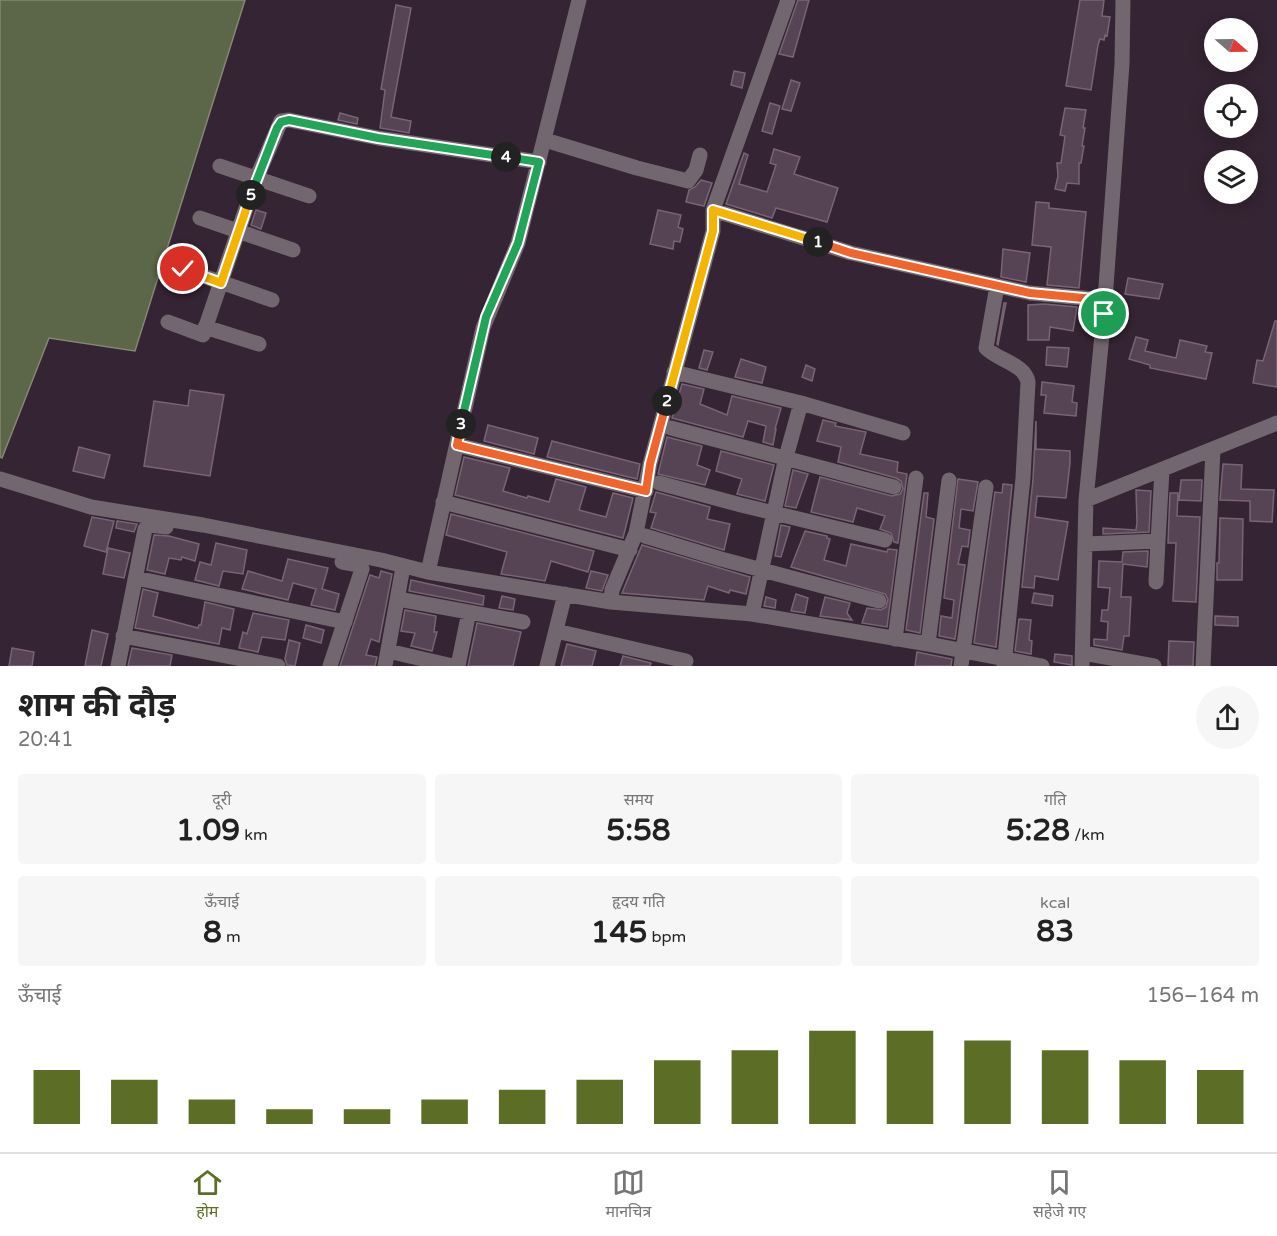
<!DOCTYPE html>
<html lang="hi">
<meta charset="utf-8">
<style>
:root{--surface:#fff;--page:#f6f6f6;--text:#222;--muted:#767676;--line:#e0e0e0;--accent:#5c6d25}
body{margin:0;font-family:"Varela Round","Noto Sans Devanagari",sans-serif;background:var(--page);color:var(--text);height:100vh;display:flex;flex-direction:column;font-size:22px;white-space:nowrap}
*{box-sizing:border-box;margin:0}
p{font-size:20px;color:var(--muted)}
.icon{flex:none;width:33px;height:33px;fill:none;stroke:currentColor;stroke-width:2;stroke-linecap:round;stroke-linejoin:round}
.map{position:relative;height:666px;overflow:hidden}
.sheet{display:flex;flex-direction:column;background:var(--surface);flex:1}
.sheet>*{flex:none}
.needle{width:39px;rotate:110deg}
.tools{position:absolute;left:1204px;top:18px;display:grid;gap:12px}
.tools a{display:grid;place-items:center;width:54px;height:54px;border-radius:50%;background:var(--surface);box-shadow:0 3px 15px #0003;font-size:30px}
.pin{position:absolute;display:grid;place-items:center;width:51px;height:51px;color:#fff;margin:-26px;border:3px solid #fff;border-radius:50%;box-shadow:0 2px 6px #0007}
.km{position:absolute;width:30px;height:30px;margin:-15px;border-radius:50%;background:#222;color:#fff;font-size:16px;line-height:30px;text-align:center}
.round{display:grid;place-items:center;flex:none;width:63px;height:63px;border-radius:32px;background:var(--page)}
.overview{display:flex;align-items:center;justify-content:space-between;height:102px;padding:0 18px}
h1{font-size:33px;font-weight:700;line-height:45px}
.stats{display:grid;grid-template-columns:repeat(3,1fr);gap:9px;height:102px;padding:6px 18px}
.stats div{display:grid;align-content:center;border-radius:6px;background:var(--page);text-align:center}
.stats b{font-size:30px;font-weight:700}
.stats small{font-size:16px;font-weight:400}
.stats p{font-size:16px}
.chart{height:168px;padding:12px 18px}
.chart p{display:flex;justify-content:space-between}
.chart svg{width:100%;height:108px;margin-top:6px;stroke:var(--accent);stroke-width:6}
.dock{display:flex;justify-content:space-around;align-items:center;height:84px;border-top:2px solid var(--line);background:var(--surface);font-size:16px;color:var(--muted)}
.dock a{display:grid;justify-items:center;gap:3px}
.dock .on{color:var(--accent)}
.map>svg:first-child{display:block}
.water{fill:#5c6648;stroke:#848875;stroke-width:1.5}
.building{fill:#564353;stroke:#786475;stroke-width:1.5}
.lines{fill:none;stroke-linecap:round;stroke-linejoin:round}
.minor{stroke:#72666f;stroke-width:15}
.split-1-casing{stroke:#fff;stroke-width:12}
.split-2-casing{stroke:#fff;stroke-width:12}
.split-3-casing{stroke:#fff;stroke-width:12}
.split-4-casing{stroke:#fff;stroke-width:12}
.split-5-casing{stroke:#fff;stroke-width:12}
.split-6-casing{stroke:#fff;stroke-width:12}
.split-1{stroke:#f0652b;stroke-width:8}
.split-2{stroke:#f5b400;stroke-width:8}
.split-3{stroke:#f0652b;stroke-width:8}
.split-4{stroke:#22a559;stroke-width:8}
.split-5{stroke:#22a559;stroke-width:8}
.split-6{stroke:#f5b400;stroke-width:8}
</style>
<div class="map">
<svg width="1277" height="666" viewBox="0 0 1277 666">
<rect width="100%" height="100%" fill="#352433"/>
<path class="water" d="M0,0H245L135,351L49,338L2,458L0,457Z"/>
<path class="building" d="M798,0H809L793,57L779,54Z
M1080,0H1104L1102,16L1110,17L1107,36L1105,35L1104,40L1100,39L1098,45L1091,90L1066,86Z
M396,5L411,8L391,117L411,121L409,133L380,128L385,90L381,89Z
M734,71L745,73L742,88L731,85Z
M791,80L800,83L791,111L782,109Z
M770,103L780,106L772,134L762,131Z
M1065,108L1086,110L1083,128H1085L1082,146H1084L1081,163H1079V184L1067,183L1065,191L1055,189L1058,176L1057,163H1061L1065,136L1060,135Z
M340,113L358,118L357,124L338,120Z
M774,149L800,157L794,174L838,188L827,222L776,208L772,218L726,204L744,153L748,155L739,184L767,192L776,165L770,163Z
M701,180L712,183L704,206L686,202L689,190L695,187Z
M1036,202L1049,203V208L1086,212L1079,288L1047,285L1051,247L1032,245Z
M256,210L266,213L261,229L251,225Z
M658,210L681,215L678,227L683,229L680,242L674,241L673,249L650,244Z
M1003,249L1030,253L1026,282L1001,277Z
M1128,278L1163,284L1159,299L1125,294Z
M1115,302L1120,303L1117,325L1113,324Z
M1004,303H1006L998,345L997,344Z
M1044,304L1077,307L1073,331L1050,327L1049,340H1028V305Z
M1275,321H1277V387L1253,383L1257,360L1263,361Z
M1136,337L1148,340L1145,351L1176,358L1180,340L1207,346L1205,352L1212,353L1206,379L1150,368V365L1129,359Z
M1047,347L1069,348L1067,367L1046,365Z
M704,350L713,352L707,370L699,368Z
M741,359L766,367L762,383L735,377Z
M806,365L815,369L812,381L802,377Z
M1042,382L1074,386L1072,402L1077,403L1076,416L1044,413L1046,395H1041Z
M682,384L704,389L700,404L727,415L732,396L781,408L775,429H776L773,445L763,442L766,426L748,421L743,437L672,418Z
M190,390L224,395L210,476L144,466L154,401L188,406Z
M823,420L836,423L835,426L866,432L860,454L898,462L897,472L907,474L898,543L894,542L891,533L880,529L885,516L857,508L853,522L811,512L820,477L892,496L900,494L903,489L901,481L896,478L838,462L841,447L817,441Z
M1036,421V449L1070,451V463L1066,498L1037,496L1035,517L1068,522L1058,580L1035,576L1034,588L1022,587L1033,479Z
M488,425L538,438L534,454L484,441Z
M667,437L702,446L697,465L710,470L705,485L658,474Z
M552,441L640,464L637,479L547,457Z
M79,447L110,455L104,478L73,471Z
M721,451L774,465L765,501L737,494L742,479L716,471Z
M464,457L510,468L503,491L527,498L528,496L549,502L556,479L586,487L579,510L594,514L606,517L613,493L633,498L623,538L455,495Z
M1223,464L1242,465L1241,489L1274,490L1272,522L1250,521V501L1220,500Z
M793,470L808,474L796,508L785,506Z
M958,479L978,482L973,511L961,509L959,528L970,530L968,547L962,546L958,564L965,565L955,639L939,636L941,616L952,618L954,600L944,598Z
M1181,480H1202L1201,501L1179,500Z
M1003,484L1012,485L996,647L974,643L995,492L1002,493Z
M1136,490L1151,491L1149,532L1103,534V528L1136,530L1137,523Z
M656,492L710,507L707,519L730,524L724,550L651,528L656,513L650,512Z
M924,493H928L926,517L934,519L920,633L906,630Z
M1170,493H1178L1177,516L1200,517L1196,602L1173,601L1176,543H1168Z
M451,514L594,551L588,572L551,561L545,581L501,574L507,552L446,535Z
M92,517L114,521L106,552L84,546Z
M1220,518L1243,519L1242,580H1217V563H1219Z
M117,521L137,524L134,532L116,528Z
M781,525L790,527L781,557L775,556Z
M805,531L827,536V538L830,539L824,560L846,566L851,544L887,552L888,549L897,550L887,627L862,623L867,608L881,610L886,607L888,599L885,594L791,567Z
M154,535L169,536L199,544L195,561L182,557L181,560L169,558L165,574L147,570Z
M216,543L247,550L243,574L223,571L219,586L195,580L200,562L211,565Z
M642,545L750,577L746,594L730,590L729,593L708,586L704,600L622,593Z
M108,548L130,553L124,578L103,574Z
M1148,551L1147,567L1123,564L1121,597H1131L1129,636H1124L1122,650L1094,645V639L1107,640L1108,622L1101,621L1102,610H1108L1110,588L1098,587L1099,561L1122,562L1123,552Z
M288,559L328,568L322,589L339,594L335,610L311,605L316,589L293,583L288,600L242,589L248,571L282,581Z
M381,571L392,574L379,642L371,639L366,655L377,657L375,666H340L370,575L379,578Z
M591,571L608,575L602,591L586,588Z
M411,580L484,596L483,605L409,591Z
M143,589L158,593L153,616L198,628L199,625H201L205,602L234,609L230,630L222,628L219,644L135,628Z
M1034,593L1053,596L1052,606L1032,603Z
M796,594L808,598L805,613L791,611Z
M502,596L515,599L513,610L499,608Z
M766,597L776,600L775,608L764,606Z
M825,597L850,603L847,613L852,620L820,616Z
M405,610L436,616L434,632H437L432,651L411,646L415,633L401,631Z
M253,613L289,620L285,640L262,637L258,652L239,648L243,632L247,634Z
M1215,616L1238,617V626L1215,625Z
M1019,619L1031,620L1029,640L1032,641L1031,654L1015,651Z
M477,623L521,632L513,666H468Z
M306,625L324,630L321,643L303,638Z
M92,630L108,634L101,666H85Z
M289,640L300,643L295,666L287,665L285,659Z
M1169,641L1194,642L1193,666H1168Z
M567,644L596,651L592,666H561Z
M12,648L34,652L32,666H9Z
M132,648L172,655L170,666H128Z
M917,652L952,659L951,666H915Z
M1055,654L1072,656V665L1054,662Z
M623,656L651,663L650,666H620Z"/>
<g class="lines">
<path class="minor" d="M545,140L637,168L688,181L696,170L700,155
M220,166L309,196
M713,210L851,253L1030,293L1105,300
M200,218L293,250
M183,269L272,300
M997,286L986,348C997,360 1025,364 1028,382L1023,478L1004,666
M168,322L203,335L256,179L281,121L289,120L378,138L539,162
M205,327L259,344
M674,372L801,403L903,433
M671,428L894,487
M457,445L646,491
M0,479L91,507L203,525L381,560L428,572L611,602L752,614L928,644L1042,666
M659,483L741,505L885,540
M1086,500L1277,423
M443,502L630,550
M645,536L721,559L879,601
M1085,544L1158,541L1162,470
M428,572L483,328L518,243L579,0
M136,578L345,622
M1156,582L1158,541
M398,599L523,622
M611,602L612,590L636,533L650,464L713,231V210L788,0
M752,614L786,457L801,403
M556,631L686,661
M123,636L278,666
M895,639L916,478
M928,644L949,480
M388,651L453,666
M1083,653L1154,666
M118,666L145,529L149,525L166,527
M330,666L362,569L359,565L342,562
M385,666L403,567
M458,666L469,612
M547,666L565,594
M961,666L986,487
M1082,666L1086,500L1104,314L1122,64L1123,0
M1203,666L1213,449"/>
</g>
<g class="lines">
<g class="split-1-casing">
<path id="split-1" d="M818,242L851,253L1030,293L1105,300L1104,314"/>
</g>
<g class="split-2-casing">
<path id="split-2" d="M667,401L713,231V210L818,242"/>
</g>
<g class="split-3-casing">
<path id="split-3" d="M461,424L457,445L646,491L650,464L667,401"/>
</g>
<g class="split-4-casing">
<path id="split-4" d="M461,424L486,317L518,243L539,162L506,157"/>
</g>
<g class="split-5-casing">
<path id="split-5" d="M251,195L277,128L281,122L289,120L378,138L506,157"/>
</g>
<g class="split-6-casing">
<path id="split-6" d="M183,269L221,283L251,195"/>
</g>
<use href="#split-1" class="split-1"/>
<use href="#split-2" class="split-2"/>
<use href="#split-3" class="split-3"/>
<use href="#split-4" class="split-4"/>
<use href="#split-5" class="split-5"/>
<use href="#split-6" class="split-6"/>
</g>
</svg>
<div class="tools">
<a><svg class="needle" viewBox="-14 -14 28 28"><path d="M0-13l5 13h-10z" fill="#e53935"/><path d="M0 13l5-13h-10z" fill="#767676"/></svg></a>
<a><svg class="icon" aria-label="locate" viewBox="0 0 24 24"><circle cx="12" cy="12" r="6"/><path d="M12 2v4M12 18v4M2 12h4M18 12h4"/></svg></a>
<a><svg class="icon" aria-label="layers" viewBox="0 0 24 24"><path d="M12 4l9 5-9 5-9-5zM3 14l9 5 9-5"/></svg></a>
</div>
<div class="pin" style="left:1104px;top:314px;background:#1e9e55"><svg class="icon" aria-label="arrive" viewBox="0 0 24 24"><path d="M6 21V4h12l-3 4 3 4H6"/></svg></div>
<div class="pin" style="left:183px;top:269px;background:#d93025"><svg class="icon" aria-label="check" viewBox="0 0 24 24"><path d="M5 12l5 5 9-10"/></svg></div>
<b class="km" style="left:818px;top:242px">1</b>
<b class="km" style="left:667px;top:401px">2</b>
<b class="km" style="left:461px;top:424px">3</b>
<b class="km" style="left:506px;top:157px">4</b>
<b class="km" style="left:251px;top:195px">5</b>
</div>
<section class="sheet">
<div class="overview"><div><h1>शाम की दौड़</h1><p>20:41</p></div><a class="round"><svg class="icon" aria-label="share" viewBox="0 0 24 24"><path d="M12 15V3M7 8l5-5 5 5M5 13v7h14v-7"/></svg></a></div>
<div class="stats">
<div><p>दूरी</p><b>1.09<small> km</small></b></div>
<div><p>समय</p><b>5:58</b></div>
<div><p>गति</p><b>5:28<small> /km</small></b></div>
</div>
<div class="stats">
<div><p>ऊँचाई</p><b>8<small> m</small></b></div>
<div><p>हृदय गति</p><b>145<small> bpm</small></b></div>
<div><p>kcal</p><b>83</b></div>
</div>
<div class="chart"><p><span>ऊँचाई</span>156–164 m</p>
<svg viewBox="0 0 160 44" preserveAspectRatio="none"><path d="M5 44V22M15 44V26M25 44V34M35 44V38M45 44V38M55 44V34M65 44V30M75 44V26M85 44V18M95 44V14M105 44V6M115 44V6M125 44V10M135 44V14M145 44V18M155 44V22"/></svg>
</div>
</section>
<nav class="dock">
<a class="on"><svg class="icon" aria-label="home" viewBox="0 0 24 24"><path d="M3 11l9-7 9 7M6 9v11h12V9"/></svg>होम</a>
<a><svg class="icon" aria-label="map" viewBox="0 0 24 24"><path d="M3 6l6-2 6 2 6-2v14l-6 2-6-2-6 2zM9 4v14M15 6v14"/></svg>मानचित्र</a>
<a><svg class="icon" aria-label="saved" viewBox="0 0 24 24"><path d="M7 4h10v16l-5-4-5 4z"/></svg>सहेजे गए</a>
</nav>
